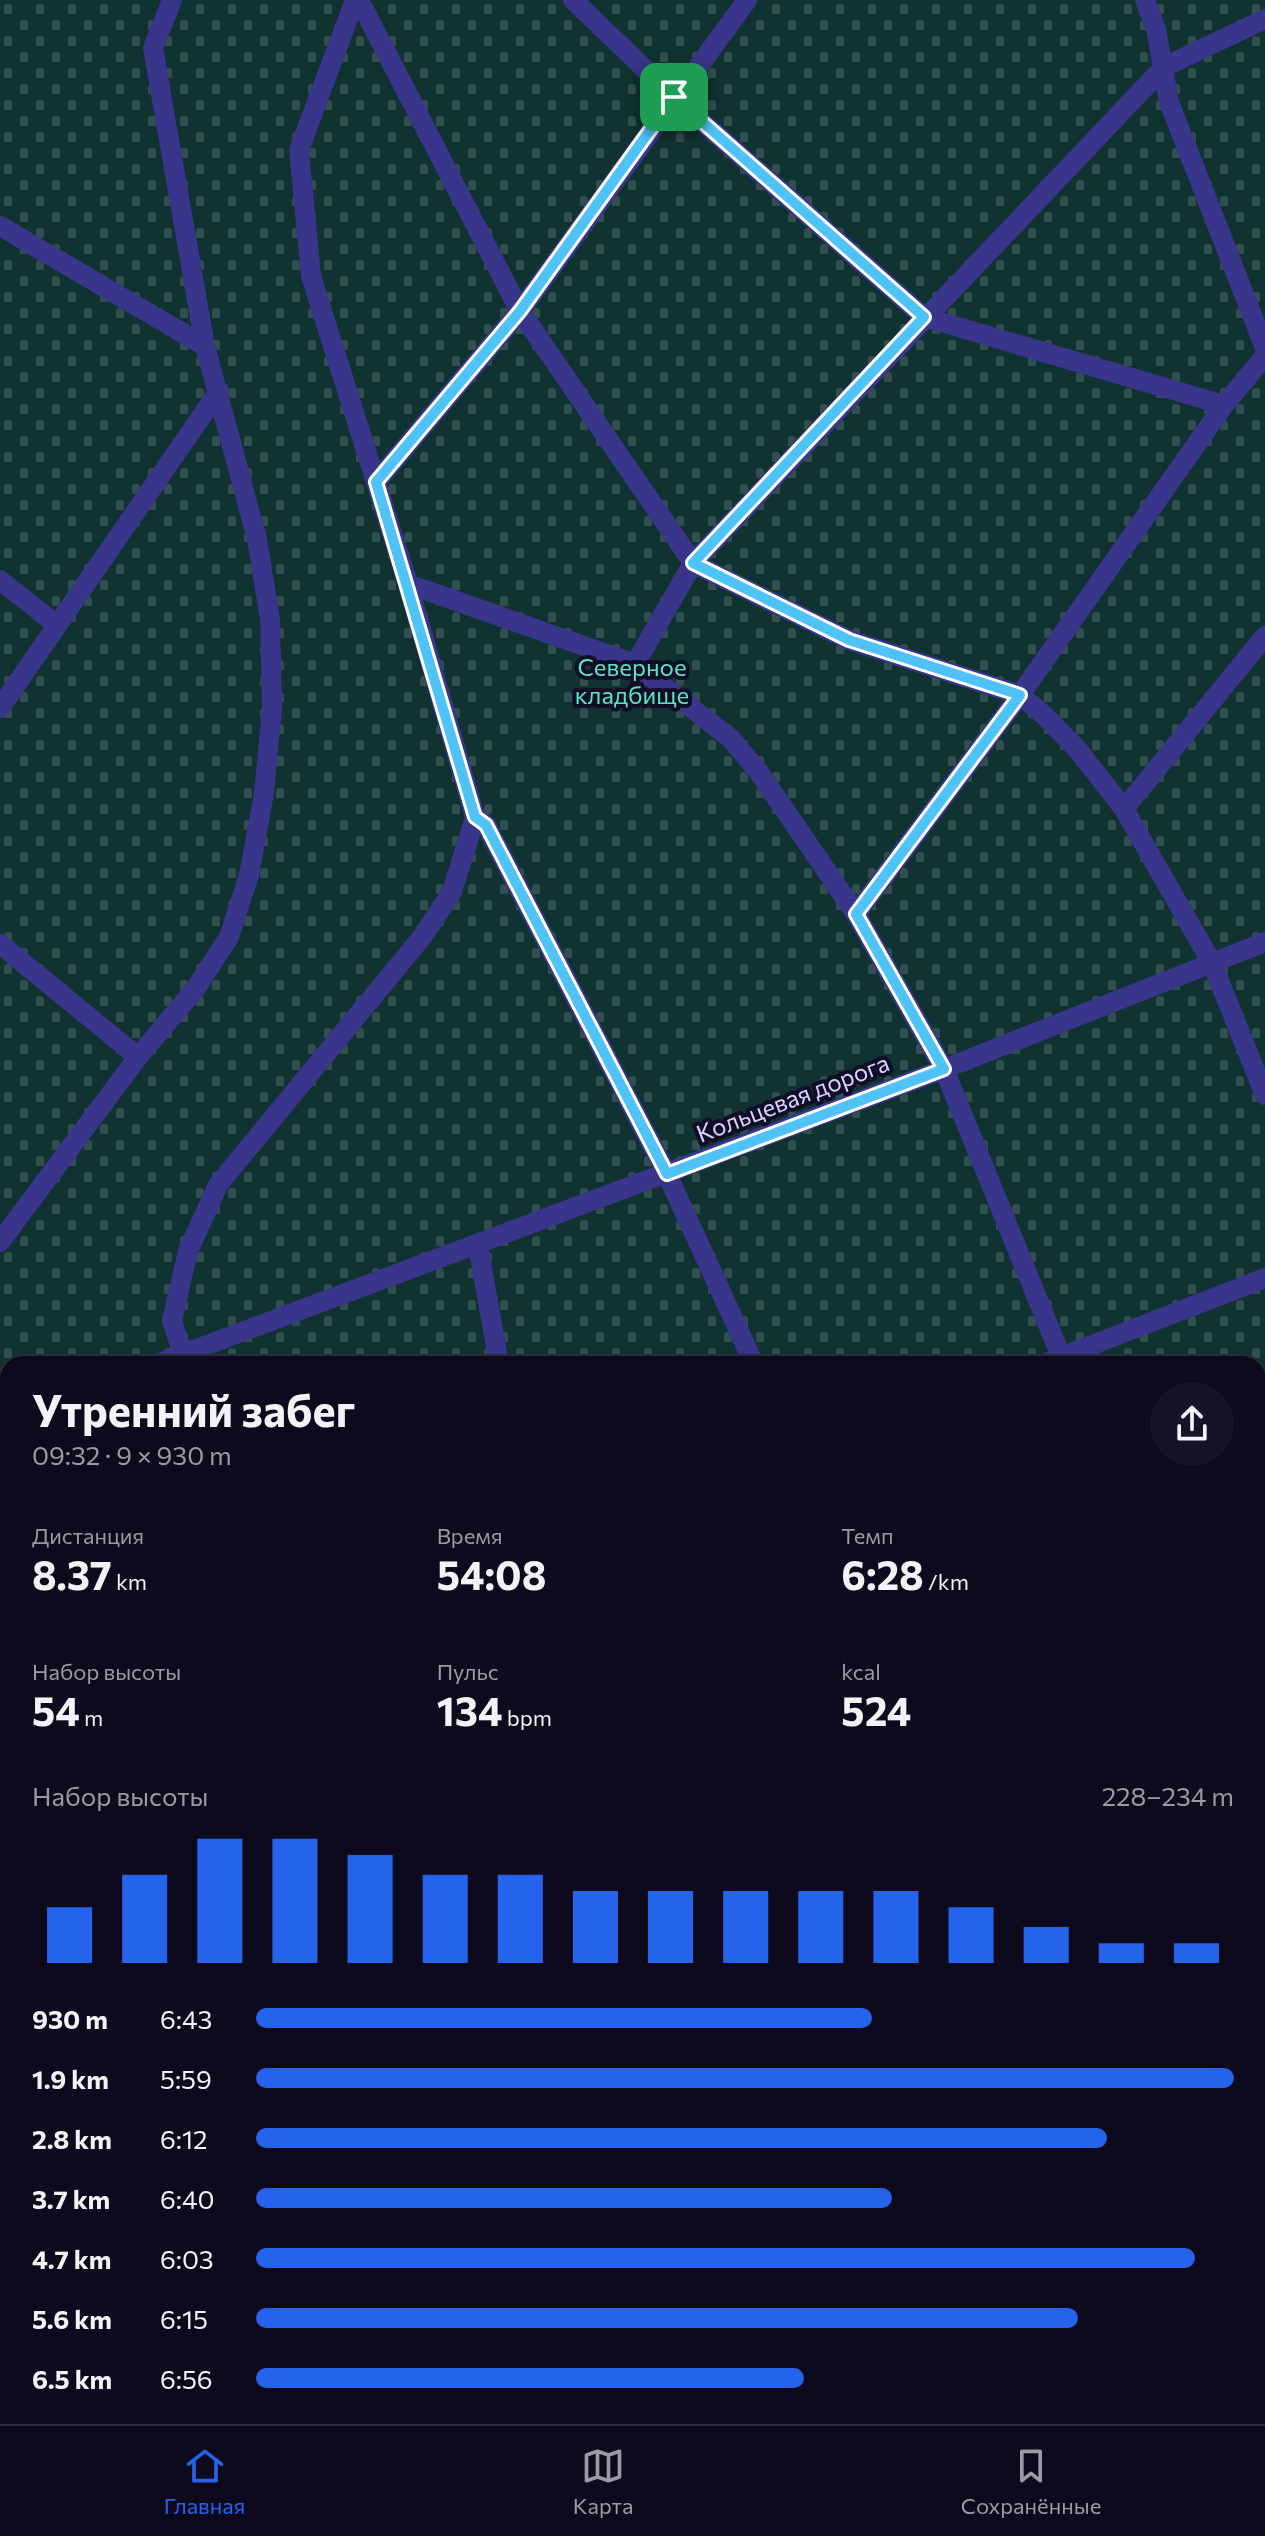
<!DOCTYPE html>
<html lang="ru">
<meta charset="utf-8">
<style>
:root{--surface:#0e0a1d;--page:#171326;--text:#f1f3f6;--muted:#9b9aa4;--line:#2e2b3b;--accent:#2563eb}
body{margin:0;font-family:Commissioner,sans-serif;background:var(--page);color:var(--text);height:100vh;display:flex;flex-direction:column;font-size:30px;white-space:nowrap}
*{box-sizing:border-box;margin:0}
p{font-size:26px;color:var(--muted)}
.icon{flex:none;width:44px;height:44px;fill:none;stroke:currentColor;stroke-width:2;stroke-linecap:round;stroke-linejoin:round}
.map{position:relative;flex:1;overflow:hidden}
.details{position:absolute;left:0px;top:1356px;width:1266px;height:1068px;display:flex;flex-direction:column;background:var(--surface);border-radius:24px 24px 0 0;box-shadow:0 4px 12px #0003,0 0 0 2px var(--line)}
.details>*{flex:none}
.pin{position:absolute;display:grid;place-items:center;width:68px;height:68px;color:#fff;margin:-34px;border-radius:16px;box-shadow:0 4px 12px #0006}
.round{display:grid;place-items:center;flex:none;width:84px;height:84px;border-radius:42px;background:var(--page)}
.headline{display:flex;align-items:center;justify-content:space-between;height:136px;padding:0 32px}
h1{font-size:44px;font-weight:700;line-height:60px}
.figures{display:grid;grid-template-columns:repeat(3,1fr);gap:12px;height:136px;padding:8px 32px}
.figures div{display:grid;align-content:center}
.figures b{font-size:40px;font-weight:700}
.figures small{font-size:22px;font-weight:400}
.figures p{font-size:22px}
.chart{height:224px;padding:16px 32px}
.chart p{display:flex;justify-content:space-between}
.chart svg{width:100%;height:144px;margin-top:8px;stroke:var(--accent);stroke-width:6}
ul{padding:0 32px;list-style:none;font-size:26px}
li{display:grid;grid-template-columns:128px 96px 1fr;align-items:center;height:60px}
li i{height:20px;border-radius:10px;background:var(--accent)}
.tabs{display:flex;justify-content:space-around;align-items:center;height:112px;border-top:2px solid var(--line);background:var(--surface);font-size:22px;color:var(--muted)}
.tabs a{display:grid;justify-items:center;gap:4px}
.tabs .current{color:var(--accent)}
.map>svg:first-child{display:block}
.cemetery{fill:url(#cemetery-stones)}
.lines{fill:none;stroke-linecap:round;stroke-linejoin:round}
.stream{stroke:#061f48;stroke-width:6}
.path{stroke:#26c1b6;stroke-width:4;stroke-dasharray:4 6;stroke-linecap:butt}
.minor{stroke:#38358a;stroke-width:20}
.route-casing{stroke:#fff;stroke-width:16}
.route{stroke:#4fc3f7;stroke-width:10}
.labels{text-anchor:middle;stroke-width:8;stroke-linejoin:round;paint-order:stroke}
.park-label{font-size:24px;fill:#57e8c2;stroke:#120d27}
.street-label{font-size:24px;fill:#d8d4ff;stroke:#120d27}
</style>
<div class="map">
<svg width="1265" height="2424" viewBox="0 0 1265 2424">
<defs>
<pattern id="cemetery-stones" width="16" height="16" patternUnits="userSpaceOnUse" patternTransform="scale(2)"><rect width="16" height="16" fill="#103230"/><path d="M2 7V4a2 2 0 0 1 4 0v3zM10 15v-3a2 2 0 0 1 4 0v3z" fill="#324f4f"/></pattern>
</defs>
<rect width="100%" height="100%" fill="#120d27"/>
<path class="cemetery" d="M0,0H1265V2234L1258,2232V1364H8V2416H508L506,2424H0Z
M1265,2294V2417L1258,2416V2318Z"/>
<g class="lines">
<path class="stream" d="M0,1989L8,1990
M0,2302L8,2304
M110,2424L112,2416"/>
<path class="path" d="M1195,2416L1218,2424"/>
<path class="minor" d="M359,0L520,311L693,563L849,640L1020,695L1045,716L1078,750L1124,809L1212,963L1265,1095
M573,0L674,97L924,317L1224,405
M1145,0L1156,29L1169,102L1265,348
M0,226L205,346
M376,482L520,311L747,0
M0,580L57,625
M408,584L635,664L730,738L758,771L856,914L944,1069L1064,1364
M635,664L693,563L1164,67L1265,19
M0,708L219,391
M1124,809L1265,636
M475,817L486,825L667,1174L754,1364
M856,914L1020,695L1224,405L1265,356
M0,944L138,1057
M0,1242L138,1057L196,988L229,937L249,875L264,793L272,709L270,619L257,539L205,346L153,48L172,0
M478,1245L499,1364
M156,1364L944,1069L1265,942
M186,1364L172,1321L188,1251L218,1185L422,937L452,892L475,817L408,584L311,276L299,150L355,0
M1043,1364L1265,1278
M0,1430L8,1427
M1258,1609L1265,1606
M1258,1834L1265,1852
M1258,1946L1265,1943
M0,1964H8
M0,2131L8,2132
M1258,2214L1265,2216
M0,2324L8,2326
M88,2424L89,2416
M135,2424L137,2416
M451,2424L453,2416"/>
</g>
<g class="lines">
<g class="route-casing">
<path id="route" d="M674,97L924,317L693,563L849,640L1020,695L856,914L944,1069L667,1174L486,825L475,817L376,482L520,311Z"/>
</g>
<use href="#route" class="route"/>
</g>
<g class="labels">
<g class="park-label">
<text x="632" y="676">Северное<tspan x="632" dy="28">кладбище</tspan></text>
</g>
<g class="street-label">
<text transform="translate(793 1099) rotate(-21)" y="8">Кольцевая дорога</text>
</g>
</g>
</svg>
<div class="pin" style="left:674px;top:97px;background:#1e9e55"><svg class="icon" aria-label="arrive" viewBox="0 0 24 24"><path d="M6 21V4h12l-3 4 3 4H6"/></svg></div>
<section class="details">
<div class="headline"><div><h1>Утренний забег</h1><p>09:32 · 9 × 930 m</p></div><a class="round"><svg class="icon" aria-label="share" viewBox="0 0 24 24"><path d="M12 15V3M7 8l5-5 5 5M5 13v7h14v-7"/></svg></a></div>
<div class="figures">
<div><p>Дистанция</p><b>8.37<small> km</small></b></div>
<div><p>Время</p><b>54:08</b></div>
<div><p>Темп</p><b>6:28<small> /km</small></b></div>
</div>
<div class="figures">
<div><p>Набор высоты</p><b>54<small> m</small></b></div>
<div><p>Пульс</p><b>134<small> bpm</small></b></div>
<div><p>kcal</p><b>524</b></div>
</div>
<div class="chart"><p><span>Набор высоты</span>228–234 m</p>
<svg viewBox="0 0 160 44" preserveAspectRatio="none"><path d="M5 44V27M15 44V17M25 44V6M35 44V6M45 44V11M55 44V17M65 44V17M75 44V22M85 44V22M95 44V22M105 44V22M115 44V22M125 44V27M135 44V33M145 44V38M155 44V38"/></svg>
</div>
<ul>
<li><b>930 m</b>6:43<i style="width:63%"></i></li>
<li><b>1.9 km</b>5:59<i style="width:100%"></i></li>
<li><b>2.8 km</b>6:12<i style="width:87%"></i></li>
<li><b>3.7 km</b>6:40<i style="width:65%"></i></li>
<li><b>4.7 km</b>6:03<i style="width:96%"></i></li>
<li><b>5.6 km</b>6:15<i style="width:84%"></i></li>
<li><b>6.5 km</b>6:56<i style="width:56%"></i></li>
</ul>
</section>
</div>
<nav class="tabs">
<a class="current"><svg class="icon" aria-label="home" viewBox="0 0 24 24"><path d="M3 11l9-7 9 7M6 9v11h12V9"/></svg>Главная</a>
<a><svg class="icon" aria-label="map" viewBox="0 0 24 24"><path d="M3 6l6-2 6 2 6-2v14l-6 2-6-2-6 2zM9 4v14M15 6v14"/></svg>Карта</a>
<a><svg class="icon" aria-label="saved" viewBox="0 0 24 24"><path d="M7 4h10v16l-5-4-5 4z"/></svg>Сохранённые</a>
</nav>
